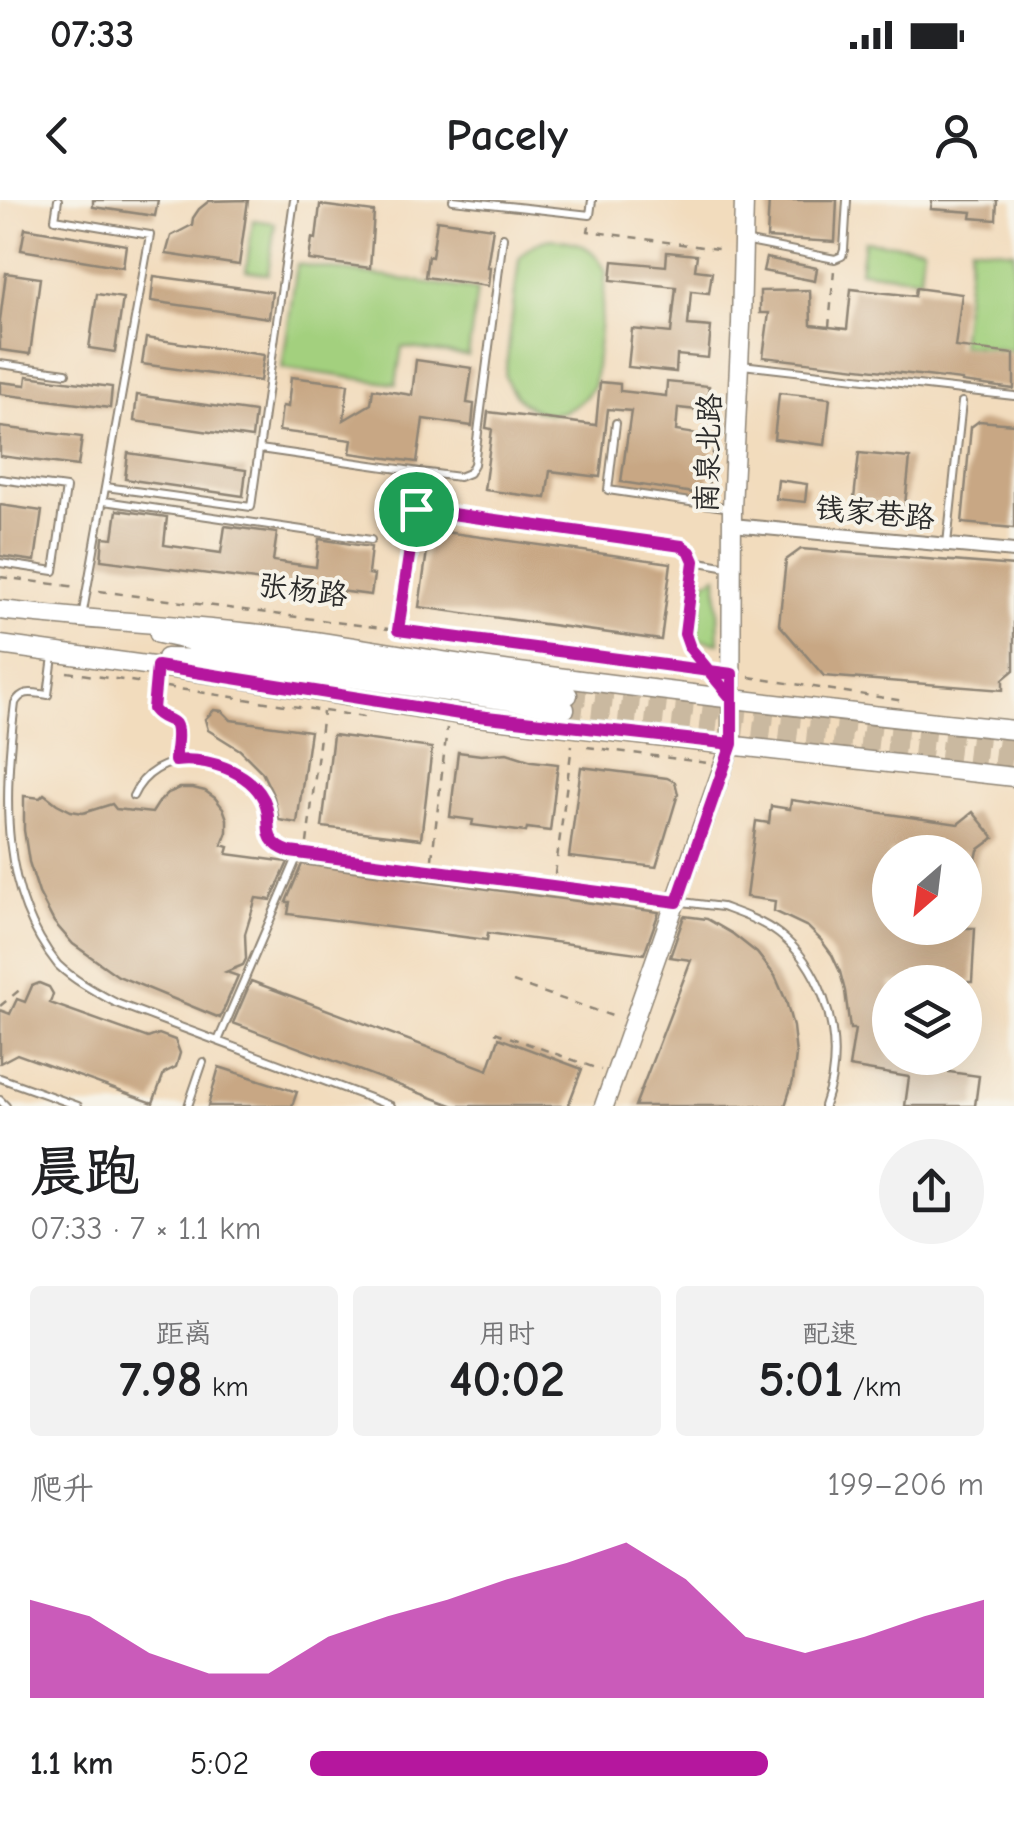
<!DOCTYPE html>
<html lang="zh">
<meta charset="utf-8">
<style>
:root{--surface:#fff;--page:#f2f2f2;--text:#202124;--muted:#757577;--accent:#b5179e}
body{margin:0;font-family:"Comic Neue","LXGW WenKai TC",sans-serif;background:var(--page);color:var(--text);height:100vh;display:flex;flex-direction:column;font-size:38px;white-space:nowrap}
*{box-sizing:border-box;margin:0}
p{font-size:32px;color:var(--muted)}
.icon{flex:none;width:55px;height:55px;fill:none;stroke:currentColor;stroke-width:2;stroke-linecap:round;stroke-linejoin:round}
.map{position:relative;height:906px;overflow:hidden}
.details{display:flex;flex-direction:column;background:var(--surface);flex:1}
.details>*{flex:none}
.needle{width:65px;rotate:208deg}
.tools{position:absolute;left:872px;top:635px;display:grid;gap:20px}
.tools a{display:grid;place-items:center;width:110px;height:110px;border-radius:50%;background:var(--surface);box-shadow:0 10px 40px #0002;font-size:50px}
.pin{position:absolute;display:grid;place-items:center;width:85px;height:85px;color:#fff;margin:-42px;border:5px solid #fff;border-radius:50%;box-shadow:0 2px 10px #0007}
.round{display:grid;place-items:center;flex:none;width:105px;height:105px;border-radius:52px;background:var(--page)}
.head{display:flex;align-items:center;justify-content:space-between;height:170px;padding:0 30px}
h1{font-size:55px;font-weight:700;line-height:75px}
.figures{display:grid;grid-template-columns:repeat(3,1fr);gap:15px;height:170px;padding:10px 30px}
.figures div{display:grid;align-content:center;border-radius:10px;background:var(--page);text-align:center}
.figures b{font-size:50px;font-weight:700}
.figures small{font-size:28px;font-weight:400}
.figures p{font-size:28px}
.chart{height:280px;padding:20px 30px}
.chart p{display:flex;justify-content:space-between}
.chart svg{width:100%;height:180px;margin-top:10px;fill:var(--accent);opacity:.7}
ul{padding:0 30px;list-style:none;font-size:32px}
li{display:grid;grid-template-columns:160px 120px 1fr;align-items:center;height:75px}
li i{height:25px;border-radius:12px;background:var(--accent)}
.status{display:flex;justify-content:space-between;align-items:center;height:70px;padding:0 50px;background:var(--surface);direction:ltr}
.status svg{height:28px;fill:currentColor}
header{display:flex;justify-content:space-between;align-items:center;height:130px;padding:0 30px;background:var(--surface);font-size:45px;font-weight:700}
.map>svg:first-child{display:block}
.green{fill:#a3d07e;stroke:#677e54;stroke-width:2.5}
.building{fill:#c8a784}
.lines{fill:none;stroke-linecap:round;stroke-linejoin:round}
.secondary-tunnel{stroke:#cab9a0;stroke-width:18;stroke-dasharray:18 9;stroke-linecap:butt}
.lane-casing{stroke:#8e8474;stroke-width:10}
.street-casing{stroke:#8e8474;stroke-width:16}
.secondary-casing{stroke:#8e8474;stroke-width:21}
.path{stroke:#8e8474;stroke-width:2.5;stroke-dasharray:8 8;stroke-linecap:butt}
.lane{stroke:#fff;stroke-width:6}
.street{stroke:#fff;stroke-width:12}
.secondary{stroke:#fff;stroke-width:18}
.route-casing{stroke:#fff;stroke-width:20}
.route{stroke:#b5179e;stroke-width:12}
.labels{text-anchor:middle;stroke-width:8;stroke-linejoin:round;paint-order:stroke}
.street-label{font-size:30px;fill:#2b2b2b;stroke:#f7f3e8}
</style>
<div class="status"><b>07:33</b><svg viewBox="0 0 49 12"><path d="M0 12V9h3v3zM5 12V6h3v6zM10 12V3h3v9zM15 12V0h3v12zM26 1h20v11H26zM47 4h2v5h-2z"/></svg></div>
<header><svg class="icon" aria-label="back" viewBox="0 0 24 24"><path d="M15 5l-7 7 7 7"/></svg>Pacely<svg class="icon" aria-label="person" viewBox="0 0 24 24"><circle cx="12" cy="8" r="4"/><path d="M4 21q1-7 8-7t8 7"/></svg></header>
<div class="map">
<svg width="1014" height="906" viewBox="0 0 1014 906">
<rect width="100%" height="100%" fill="#f7f3e8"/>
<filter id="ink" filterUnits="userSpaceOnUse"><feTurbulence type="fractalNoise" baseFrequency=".01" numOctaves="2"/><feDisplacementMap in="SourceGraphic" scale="20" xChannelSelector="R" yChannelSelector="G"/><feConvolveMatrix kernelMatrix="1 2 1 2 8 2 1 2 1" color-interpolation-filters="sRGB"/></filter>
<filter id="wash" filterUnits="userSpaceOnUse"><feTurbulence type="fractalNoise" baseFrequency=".0048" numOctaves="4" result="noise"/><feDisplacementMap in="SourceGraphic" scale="40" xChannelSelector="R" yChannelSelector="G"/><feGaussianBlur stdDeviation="2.25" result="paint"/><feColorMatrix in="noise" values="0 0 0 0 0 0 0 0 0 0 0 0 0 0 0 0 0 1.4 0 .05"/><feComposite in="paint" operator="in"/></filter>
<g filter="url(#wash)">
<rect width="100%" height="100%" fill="#f2dcbd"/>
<path class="green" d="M253,20L275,23L268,74L246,71Z
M552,39C578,41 596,47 606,72L594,185C569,227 522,221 505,176L519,59C528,46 536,42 552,39Z
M864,41L923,47L920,78L860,71Z
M971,46L1014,51V151L960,145Z
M297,64L477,90L468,156L402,147L396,184L282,168Z
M717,376L719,443L696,439L705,382Z"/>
<g id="blocks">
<path class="building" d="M93,0H158L155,16L93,7Z
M248,0L239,65L166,54L171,36L192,25L193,18L199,9L209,1Z
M769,0H837L835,42L767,38Z
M932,0H997L996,20L971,18L972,12L931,9Z
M320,5L374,12L370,68L309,60L312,38L316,39Z
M437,20L493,28L487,67H490L488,86L425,77L428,56L432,57Z
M25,28L126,45L123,67L21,50Z
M667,52L697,55L695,70L712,72L709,93L691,91L688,125L711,127L708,158L677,155L676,172L628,167L632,129L671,133L676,87L611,80L613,61L666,66Z
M766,58L817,68L815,81L763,71Z
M6,73L40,78L30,154L0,150V120Z
M154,76L272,92L269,118L151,101Z
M916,88L962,94L955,147L1014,154V189L962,182V180L763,157L769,113H760V91L810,90L811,125L847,129L851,89L915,96Z
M97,94L123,98L115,152L89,148Z
M146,138L264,155L260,181L142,164Z
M416,160L472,168L467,203L474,204L472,226L423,219L417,262L350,253L352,240L279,231L282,206L288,207L291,177L348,184L344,220L371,204L373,189L412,195Z
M27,176L112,187L110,208L0,194V182L26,185Z
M600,182L620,184V191L666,196L667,182L709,186L706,211L678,208L676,231L715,237L707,295L621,282L631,211L608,209L600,277L550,271L546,298L484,290L492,229L486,228L488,212L596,225Z
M779,193L830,198L825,245L774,239Z
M137,195L255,212L252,238L134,221Z
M979,221L1014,224V328L962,323L971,227Z
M0,227L82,237L78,266L0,256Z
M128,253L246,270L243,296L125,279Z
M859,253L910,258L905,305L854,299Z
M778,280L807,284L805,302L776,299Z
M0,305L42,311L35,361L0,356Z
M117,310L167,317L164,345L221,353L225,326L277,333L273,361L316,367L319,339L371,347L368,374L374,375L371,395L101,360L103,337L113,338Z
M430,330L671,363L661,440L419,407Z
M801,349L1014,366V470L1003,479V490L824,476L779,424L786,360Z
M214,510L222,511L231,520L310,531L297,623L279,620L274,597L262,572L240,550L208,530L205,519Z
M333,535L432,548L421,639L322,627Z
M458,552L481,555L507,553L532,561L558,564L550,631L527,628L526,632L472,625L473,620L450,617Z
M581,567L667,578L675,582L678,594L656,667L569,657Z
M180,588H193L205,591L215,598L223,608L227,619V632L222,645L229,647L227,654L288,662L271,700L256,698L245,734L246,759L243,765L226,772L238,776L220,818L118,776L73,744L54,722L39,693L29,662L24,630V596L40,598L44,594L57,604L71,611L83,613L112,604L116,609L152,613L159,602L168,593Z
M791,600L958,624L973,612L994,638L978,650L970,689H965V652H890V728H975L972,782H890V858H953L949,872L979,876L975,906H905L909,877L849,867L855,829H850L845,791L840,772L832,755L821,740L808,727L774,711L775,701L746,697L756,621L769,623L771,606L790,609Z
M302,664L659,712L644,754L488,733L487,740L288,714L290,702H286Z
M684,716L707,719L733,734L757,753L775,776L786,801L793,827L796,855L793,881L785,906H635L691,760L670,757Z
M251,781L488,870L499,838L582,869L568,906H454L233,823Z
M39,783L49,787L53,794L50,803L148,838L159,834L175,840L180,853L176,867L164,873L153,903L17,854L0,863V810L10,814L17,799L25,802L32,786Z
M219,867L297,892L292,906H208Z"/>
</g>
</g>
<g filter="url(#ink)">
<use href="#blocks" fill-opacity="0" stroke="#8e8474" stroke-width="2.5"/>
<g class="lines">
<path class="secondary-tunnel" d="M568,495L1014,540
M565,509L1014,558"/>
<g class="lane-casing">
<path id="lane" d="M58,0L55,19L150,35L82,417
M453,0L590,15L592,0
M744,41L835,59L842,56L844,50L847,0
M0,164L66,173
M742,165L1014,196
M616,223L608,290L731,308
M260,249L420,272L398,430
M420,272L459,277L469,273L474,264L503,37
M0,279L66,288L54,371L0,363
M106,287L251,307L294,0
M104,301L371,340
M416,309L681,346L690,351L694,361L728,367
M947,344L962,202
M685,420L694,361
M53,456L48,495C33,493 23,489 15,503C3,598 0,692 58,765C75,781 96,792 116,803L391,906
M156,471L153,509C161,520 169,517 174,524C180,532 175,551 175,561
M133,596C155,548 221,552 254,587C277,612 254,638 289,652L722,707C741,714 762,721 779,734C819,765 840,825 832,876C831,886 827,896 824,906
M218,841L299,653
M0,878L78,906
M0,900L6,906
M188,906L203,862"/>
</g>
<g class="street-casing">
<path id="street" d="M732,325L1014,351"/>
</g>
<g class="secondary-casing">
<path id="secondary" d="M0,410C100,422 201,425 301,439C371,449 441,462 511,471C678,493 846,513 1014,530
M159,434L201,443L306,455L568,495
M0,445L218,475L459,515L1014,577
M166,458L214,459L565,509
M604,906L731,544L732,308L741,124L744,0"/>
</g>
<path class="path" d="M589,26L588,31L724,50
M829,127L834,70
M0,377L77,387
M99,391L389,429
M407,431L716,472
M685,432L690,448L710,470
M67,472L144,483
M749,477L904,501
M166,487L371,518
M587,547L708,563
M307,643L323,512
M432,659L447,528
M555,674L572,545
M513,782L618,818
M0,806L22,788
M495,832L601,870"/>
<use href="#lane" class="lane"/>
<use href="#street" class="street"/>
<use href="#secondary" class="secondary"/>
</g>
</g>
<g class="lines" filter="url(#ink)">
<g class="route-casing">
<path id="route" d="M416,309L682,346L690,352L694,361L685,434L690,448L732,499V544L460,514L157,466L153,509C161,520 169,517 175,524C180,532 175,552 175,561C205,557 249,570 264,600C275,623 257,640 290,652L677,702L732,544V474L687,468L398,430L416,309"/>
</g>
<use href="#route" class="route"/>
</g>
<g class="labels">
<g class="street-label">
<text transform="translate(708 253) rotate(-88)" y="10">南泉北路</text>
<text transform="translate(875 313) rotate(5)" y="10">钱家巷路</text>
<text transform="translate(303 390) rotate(7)" y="10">张杨路</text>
</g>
</g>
</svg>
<div class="tools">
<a><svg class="needle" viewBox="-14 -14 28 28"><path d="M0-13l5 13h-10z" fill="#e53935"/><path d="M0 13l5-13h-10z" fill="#757577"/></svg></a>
<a><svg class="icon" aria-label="layers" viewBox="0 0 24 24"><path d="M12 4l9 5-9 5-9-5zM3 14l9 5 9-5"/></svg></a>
</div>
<div class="pin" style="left:416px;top:309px;background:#1e9e55"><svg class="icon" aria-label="arrive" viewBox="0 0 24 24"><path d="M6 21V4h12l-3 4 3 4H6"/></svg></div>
</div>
<section class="details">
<div class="head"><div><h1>晨跑</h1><p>07:33 · 7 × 1.1 km</p></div><a class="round"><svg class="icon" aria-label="share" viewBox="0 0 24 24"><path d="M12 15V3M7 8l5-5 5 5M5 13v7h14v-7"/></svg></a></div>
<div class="figures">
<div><p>距离</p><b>7.98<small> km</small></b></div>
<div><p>用时</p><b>40:02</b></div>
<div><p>配速</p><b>5:01<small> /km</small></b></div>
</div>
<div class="chart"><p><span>爬升</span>199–206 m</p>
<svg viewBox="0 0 160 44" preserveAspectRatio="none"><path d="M0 44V20L10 24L20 33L30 38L40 38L50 29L60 24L70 20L80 15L90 11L100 6L110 15L120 29L130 33L140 29L150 24L160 20V44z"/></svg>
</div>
<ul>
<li><b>1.1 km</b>5:02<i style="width:68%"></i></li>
</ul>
</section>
